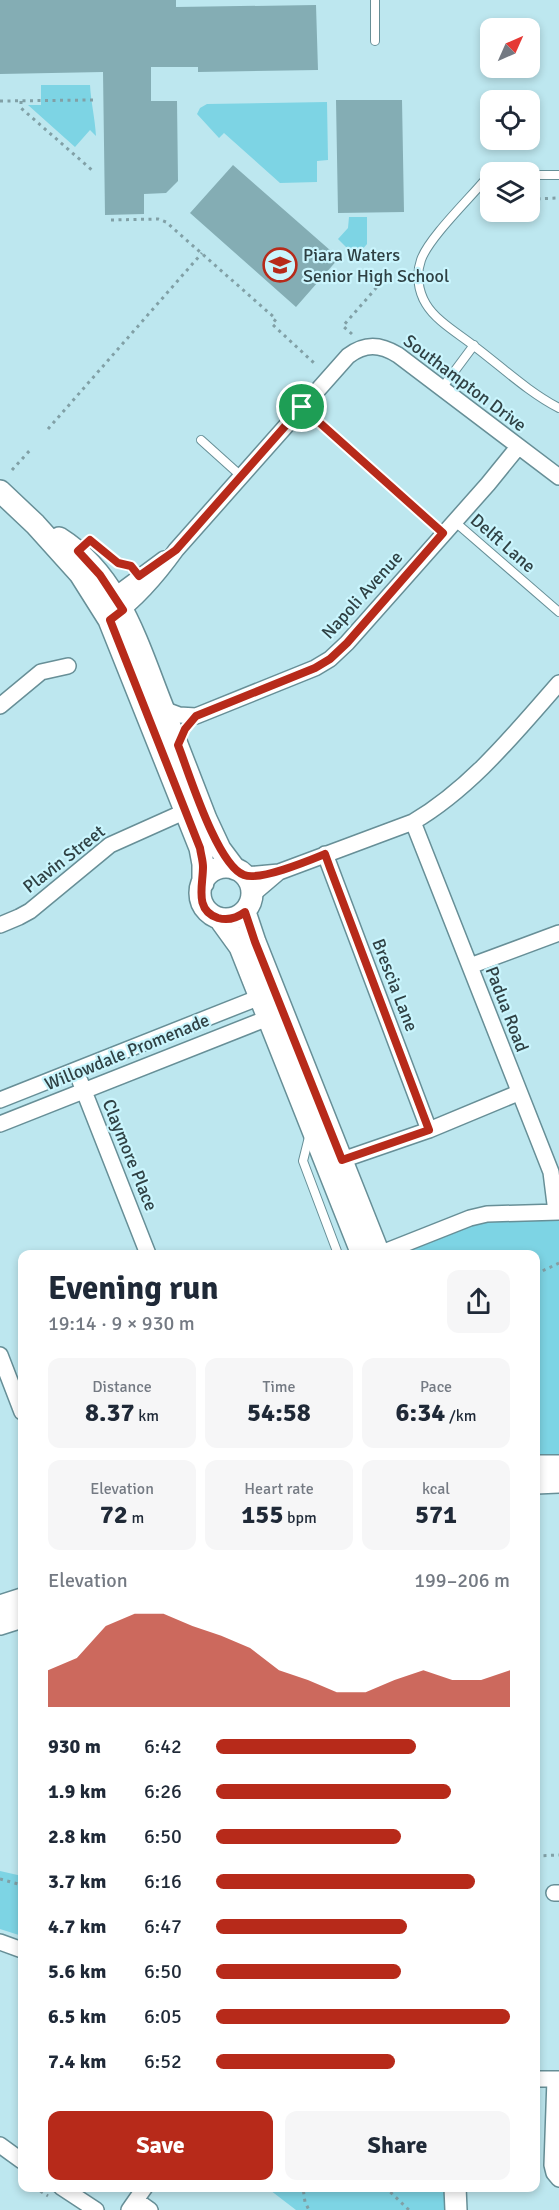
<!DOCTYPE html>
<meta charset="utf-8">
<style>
:root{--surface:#fff;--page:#f6f6f7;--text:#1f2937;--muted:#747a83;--accent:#b72a1a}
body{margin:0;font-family:Signika,sans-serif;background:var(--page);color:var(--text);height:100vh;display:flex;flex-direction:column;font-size:22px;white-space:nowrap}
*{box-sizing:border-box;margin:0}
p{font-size:20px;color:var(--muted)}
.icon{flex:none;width:33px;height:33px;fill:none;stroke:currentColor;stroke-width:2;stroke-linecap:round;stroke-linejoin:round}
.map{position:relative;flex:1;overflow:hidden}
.drawer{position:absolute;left:18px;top:1250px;width:522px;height:942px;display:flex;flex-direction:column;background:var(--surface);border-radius:12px;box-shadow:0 3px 9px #0003}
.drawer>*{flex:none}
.needle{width:39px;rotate:45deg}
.buttons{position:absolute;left:480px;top:18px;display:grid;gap:12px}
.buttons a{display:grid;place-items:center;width:60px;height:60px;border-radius:12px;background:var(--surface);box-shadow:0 3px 9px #0003;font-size:30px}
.pin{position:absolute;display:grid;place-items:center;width:51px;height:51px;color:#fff;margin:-26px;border:3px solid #fff;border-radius:50%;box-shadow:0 2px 6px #0007}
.round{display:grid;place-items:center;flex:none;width:63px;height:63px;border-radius:12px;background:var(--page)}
.overview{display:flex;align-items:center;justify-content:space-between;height:102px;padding:0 30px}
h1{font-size:33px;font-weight:800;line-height:45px}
.metrics{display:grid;grid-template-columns:repeat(3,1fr);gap:9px;height:102px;padding:6px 30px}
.metrics div{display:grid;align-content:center;border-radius:12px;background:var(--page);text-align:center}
.metrics b{font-size:26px;font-weight:800}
.metrics small{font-size:16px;font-weight:400}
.metrics p{font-size:16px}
.chart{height:168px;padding:12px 30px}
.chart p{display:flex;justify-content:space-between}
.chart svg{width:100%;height:108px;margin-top:6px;fill:var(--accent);opacity:.7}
.action{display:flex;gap:12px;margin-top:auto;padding:12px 30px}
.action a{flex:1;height:69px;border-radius:12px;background:var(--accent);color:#fff;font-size:24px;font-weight:800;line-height:69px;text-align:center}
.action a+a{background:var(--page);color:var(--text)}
ul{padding:0 30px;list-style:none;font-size:20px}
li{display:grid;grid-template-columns:96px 72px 1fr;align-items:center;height:45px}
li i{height:15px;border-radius:8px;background:var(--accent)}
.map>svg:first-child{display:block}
.green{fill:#7dd4e4}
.building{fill:#84adb4}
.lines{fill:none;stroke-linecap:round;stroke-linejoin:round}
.lane-casing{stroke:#678f97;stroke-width:10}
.street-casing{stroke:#678f97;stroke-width:18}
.secondary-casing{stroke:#678f97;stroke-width:24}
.path{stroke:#81a0a6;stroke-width:3;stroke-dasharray:3 4.5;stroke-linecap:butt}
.lane{stroke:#fff;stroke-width:8}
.street{stroke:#fff;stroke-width:15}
.secondary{stroke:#fff;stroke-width:21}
.route-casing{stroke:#fff;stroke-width:12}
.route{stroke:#b72a1a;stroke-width:8}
.labels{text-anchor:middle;stroke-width:4.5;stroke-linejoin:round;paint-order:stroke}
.poi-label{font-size:18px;fill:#2f4144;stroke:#caf5fd;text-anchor:start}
.street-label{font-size:18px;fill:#2f4144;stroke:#caf5fd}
</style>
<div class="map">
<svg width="559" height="2210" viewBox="0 0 559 2210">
<rect width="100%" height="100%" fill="#bde7ef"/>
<path class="green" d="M41,85H90C91,103 95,118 96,136L90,130L75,147L28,105H41Z
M327,102L328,160L317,161V182L280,183L224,133L219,138L197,114L200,108L207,104Z
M349,217H367V244L356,257L338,239L348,228Z
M492,1220H559V1454L550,1460H536V1254H405C424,1241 469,1224 492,1220Z
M0,1871L22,1876V1936L0,1929Z
M266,2187H445L447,2210H296Z"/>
<path class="building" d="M0,0H176V7L316,5L318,70L198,72V67H151V101H177L178,181L166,193L144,194V214L105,215L103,72L0,74Z
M336,100H402L404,212L338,213Z
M233,165L339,258L296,307L190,213Z"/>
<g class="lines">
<g class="lane-casing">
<path id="lane" d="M375,0V41
M530,175H559
M490,176L484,181C468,200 428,239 421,260C416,274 418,291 426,304C436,321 459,334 474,346C502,367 528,392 559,408
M442,388L474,345
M302,407L443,533
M201,440L241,476
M454,521L559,612
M309,1137L303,1161L338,1254"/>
</g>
<g class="street-casing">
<path id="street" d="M106,602L164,559
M114,616C139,598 158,575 176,550L348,356C365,343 380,344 398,355L559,477
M0,706L41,672L68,666
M163,709L179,715L196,716L315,668L330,659L347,643L488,484L518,447
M413,822L551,1172L556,1212
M325,854L429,1130
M245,875L279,872L413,822C471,788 515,733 559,683
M252,895L279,872
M0,925L19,917L30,911L110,845L186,811
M470,966L559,933
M80,1081L148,1254
M0,1100L260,997
M0,1124L268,1018
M342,1160L429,1130L518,1093
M379,1254L470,1218L487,1214L559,1212
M0,1355L22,1412
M554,1893H559
M0,1942L22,1950
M536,2079H559
M555,2079L552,2165L554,2173L559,2179
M0,2145L22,2161
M61,2187L96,2210
M136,2200L150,2210
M129,2210L145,2187"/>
</g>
<g class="secondary-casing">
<path id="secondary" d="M0,491L35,524L80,574L109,620L200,848L203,864V883
M59,538C118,575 137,642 161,703C176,742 191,780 206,819L220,849L235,869
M200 893a26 26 0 1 1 52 0a26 26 0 1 1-52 0Z
M245,912L255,942L379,1254
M219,918L240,947L362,1254
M536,1466H559
M536,1483L559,1482
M0,1606L22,1599
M0,1624L22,1617
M455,2187L456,2210"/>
</g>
<path class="path" d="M0,101L93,100
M21,101V108L93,171
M530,199L559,198
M111,220L158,219L166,222L276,319L272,324L314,363
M352,334L343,326L377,287
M48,429L202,253
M12,470L32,448
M111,557L118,563L131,566
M536,1274L559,1263
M536,1856L559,1855
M0,1879L22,1885
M34,2187L48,2196
M299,2187L303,2188L305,2202L309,2210
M385,2187L409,2210"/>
<use href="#lane" class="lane"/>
<use href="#street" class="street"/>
<use href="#secondary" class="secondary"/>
</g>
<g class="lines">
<g class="route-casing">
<path id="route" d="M302,407L443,533L347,643L330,659L315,668L196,716L185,729L178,745C189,773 217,865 244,875C260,881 308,861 325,854L330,868L429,1130L342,1160L255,942L245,912C237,918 229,921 218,918C194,910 203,886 203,867C203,861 201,855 200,848L110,620L123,610L100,575L78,551L90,540L118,563L131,566L139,576L176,550Z"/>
</g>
<use href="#route" class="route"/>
</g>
<defs>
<g id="school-ring" transform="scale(1.725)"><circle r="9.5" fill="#caf5fd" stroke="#b72a1a" stroke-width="1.5"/><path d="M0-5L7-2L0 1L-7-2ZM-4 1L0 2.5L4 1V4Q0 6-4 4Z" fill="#b72a1a"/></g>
</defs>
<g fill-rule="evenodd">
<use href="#school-ring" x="280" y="265"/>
</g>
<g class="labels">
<g class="poi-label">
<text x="303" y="261">Piara Waters<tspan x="303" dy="21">Senior High School</tspan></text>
</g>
<g class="street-label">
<text transform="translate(465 383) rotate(37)" y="6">Southampton Drive</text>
<text transform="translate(503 543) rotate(41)" y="6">Delft Lane</text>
<text transform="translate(362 595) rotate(-48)" y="6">Napoli Avenue</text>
<text transform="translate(64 859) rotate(-38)" y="6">Plavin Street</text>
<text transform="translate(395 985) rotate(69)" y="6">Brescia Lane</text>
<text transform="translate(507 1009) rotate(69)" y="6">Padua Road</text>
<text transform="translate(127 1052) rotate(-22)" y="6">Willowdale Promenade</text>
<text transform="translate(130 1155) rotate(68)" y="6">Claymore Place</text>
</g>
</g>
</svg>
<div class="buttons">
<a><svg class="needle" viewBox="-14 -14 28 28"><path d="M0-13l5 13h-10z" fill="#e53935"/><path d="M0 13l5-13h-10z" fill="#747a83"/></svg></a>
<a><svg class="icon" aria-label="locate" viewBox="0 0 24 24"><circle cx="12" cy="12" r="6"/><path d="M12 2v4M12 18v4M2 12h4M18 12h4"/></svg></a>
<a><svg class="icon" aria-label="layers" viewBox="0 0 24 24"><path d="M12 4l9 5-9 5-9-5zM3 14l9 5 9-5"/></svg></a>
</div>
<div class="pin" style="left:302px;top:407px;background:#1e9e55"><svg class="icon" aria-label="arrive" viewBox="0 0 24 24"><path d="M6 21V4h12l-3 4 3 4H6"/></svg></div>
<section class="drawer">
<div class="overview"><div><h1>Evening run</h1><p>19:14 · 9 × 930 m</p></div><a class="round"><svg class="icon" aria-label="share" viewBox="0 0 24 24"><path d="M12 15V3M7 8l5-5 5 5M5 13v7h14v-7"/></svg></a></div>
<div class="metrics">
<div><p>Distance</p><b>8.37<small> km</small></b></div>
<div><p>Time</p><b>54:58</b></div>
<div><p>Pace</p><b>6:34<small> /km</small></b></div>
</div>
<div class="metrics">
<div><p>Elevation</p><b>72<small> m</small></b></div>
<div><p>Heart rate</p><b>155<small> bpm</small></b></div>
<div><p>kcal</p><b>571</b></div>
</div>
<div class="chart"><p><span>Elevation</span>199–206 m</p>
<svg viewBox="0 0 160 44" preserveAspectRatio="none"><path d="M0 44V29L10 24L20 11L30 6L40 6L50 11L60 15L70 20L80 29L90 33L100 38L110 38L120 33L130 29L140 33L150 33L160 29V44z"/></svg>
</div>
<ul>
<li><b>930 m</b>6:42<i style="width:68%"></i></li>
<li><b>1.9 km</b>6:26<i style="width:80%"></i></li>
<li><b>2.8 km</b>6:50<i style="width:63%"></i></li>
<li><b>3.7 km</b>6:16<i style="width:88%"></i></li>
<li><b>4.7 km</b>6:47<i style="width:65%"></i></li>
<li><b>5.6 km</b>6:50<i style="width:63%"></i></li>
<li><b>6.5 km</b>6:05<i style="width:100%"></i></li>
<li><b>7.4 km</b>6:52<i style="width:61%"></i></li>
</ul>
<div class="action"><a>Save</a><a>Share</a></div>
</section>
</div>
